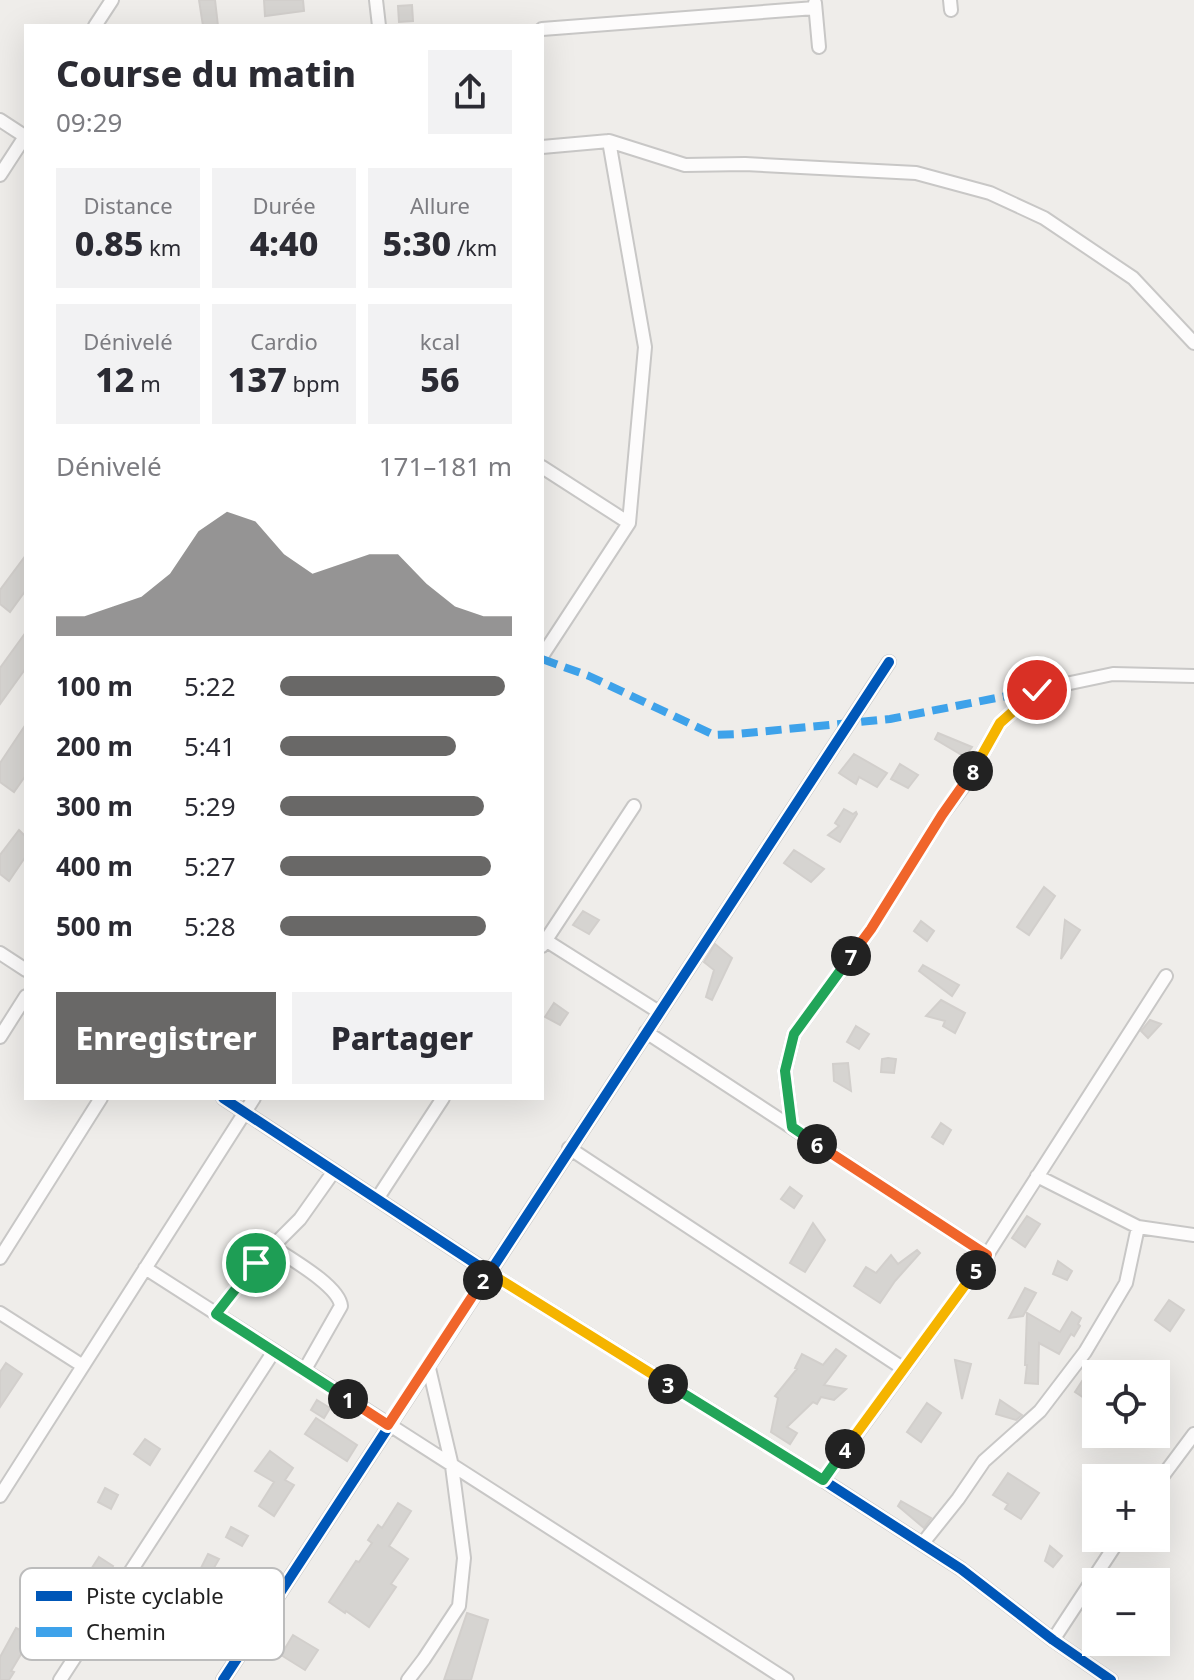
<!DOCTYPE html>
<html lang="fr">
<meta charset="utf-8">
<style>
:root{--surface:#fff;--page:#f2f2f3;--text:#2b2b33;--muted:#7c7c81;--accent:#696867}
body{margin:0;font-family:"Noto Sans",sans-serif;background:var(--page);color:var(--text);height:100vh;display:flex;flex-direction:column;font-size:30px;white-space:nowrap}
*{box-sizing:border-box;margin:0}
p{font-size:26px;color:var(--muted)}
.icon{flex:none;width:44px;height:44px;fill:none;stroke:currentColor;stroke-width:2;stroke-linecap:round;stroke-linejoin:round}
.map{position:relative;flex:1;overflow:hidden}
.details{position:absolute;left:24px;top:24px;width:520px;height:1076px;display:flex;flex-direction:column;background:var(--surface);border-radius:0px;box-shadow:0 8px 32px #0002}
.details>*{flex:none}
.controls{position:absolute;left:1082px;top:1360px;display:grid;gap:16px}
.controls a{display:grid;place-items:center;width:88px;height:88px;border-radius:0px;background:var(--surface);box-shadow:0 8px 32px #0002;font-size:40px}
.pin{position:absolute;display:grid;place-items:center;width:68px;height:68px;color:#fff;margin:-34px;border:4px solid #fff;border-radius:50%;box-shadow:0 2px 8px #0007}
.km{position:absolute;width:40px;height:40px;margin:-20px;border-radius:50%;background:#222;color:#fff;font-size:22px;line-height:40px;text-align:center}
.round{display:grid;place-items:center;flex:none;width:84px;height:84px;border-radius:0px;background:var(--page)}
.summary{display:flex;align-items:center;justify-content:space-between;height:136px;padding:0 32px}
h1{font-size:36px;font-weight:800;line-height:60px}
.metrics{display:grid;grid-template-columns:repeat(3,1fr);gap:12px;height:136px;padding:8px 32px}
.metrics div{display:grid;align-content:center;border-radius:0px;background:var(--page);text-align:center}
.metrics b{font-size:34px;font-weight:800}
.metrics small{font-size:22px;font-weight:400}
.metrics p{font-size:22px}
.chart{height:224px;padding:16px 32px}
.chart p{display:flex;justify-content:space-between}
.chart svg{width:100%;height:144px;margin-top:8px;fill:var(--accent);opacity:.7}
.action{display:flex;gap:16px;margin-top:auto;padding:16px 32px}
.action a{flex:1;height:92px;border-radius:0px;background:var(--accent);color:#fff;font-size:32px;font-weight:800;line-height:92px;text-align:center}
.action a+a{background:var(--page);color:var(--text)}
ul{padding:0 32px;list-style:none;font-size:26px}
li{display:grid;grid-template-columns:128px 96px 1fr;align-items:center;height:60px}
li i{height:20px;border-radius:10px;background:var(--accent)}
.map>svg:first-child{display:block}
.building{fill:#d6d4d1;stroke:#d2cfcc;stroke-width:2}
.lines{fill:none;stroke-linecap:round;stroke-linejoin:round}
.street-casing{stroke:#c8c7c6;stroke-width:16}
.street{stroke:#fdfcfc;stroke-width:12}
.quiet{stroke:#3ea2ea;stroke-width:8;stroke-dasharray:16 8;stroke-linecap:butt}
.cycleway-casing{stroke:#fff;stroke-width:15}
.cycleway{stroke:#0057b8;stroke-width:10}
.split-1-casing{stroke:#fff;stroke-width:16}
.split-2-casing{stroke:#fff;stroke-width:16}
.split-3-casing{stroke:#fff;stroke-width:16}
.split-4-casing{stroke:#fff;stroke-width:16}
.split-5-casing{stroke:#fff;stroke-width:16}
.split-6-casing{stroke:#fff;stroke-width:16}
.split-7-casing{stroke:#fff;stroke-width:16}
.split-8-casing{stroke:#fff;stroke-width:16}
.split-9-casing{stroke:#fff;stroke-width:16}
.split-1{stroke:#22a559;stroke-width:10}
.split-2{stroke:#f0652b;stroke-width:10}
.split-3{stroke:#f5b400;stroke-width:10}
.split-4{stroke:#22a559;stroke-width:10}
.split-5{stroke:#f5b400;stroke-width:10}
.split-6{stroke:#f0652b;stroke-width:10}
.split-7{stroke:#22a559;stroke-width:10}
.split-8{stroke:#f0652b;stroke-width:10}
.split-9{stroke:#f5b400;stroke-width:10}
.key{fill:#fff;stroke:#bcbcbc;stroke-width:2}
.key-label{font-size:22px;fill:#212121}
</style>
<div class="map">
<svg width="1194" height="1680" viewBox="0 0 1194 1680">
<rect width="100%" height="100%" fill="#efedea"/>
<path class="building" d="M199,0H215L218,26H203Z
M264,0H303L304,11L265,16Z
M412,5L413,21L399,22L398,6Z
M26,555V590L10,612L0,604V590Z
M26,632V668L0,704V668Z
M26,724V775L14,792L0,782V763Z
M938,733L972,747L965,757L935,739Z
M854,754L887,773L877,787L859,777L856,784L839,773Z
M900,764L918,775L908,788L891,779Z
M844,809L853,814L856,812L857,814L840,842L828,835L839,826L835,823Z
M19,830L26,837V856L9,881L0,874V855Z
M794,850L824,869L811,882L784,863Z
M1044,887L1055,896L1029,935L1017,927Z
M583,911L599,920L589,934L573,925Z
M1065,920L1080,930L1061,959Z
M921,921L934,931L927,941L914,931Z
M715,944L732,958L712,1000L706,997L714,970L704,962Z
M923,965L959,985L952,996L919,971Z
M941,1000L965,1013L955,1033L943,1026L945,1021L926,1016Z
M554,1003L568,1013L560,1025L545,1017Z
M1150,1020L1161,1024L1148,1038L1141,1031Z
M856,1026L869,1034L859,1049L847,1042Z
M888,1058L896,1059L894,1073L881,1072L882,1059Z
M848,1063L851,1091L834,1081L833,1064Z
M941,1123L951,1130L943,1144L932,1137Z
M790,1187L802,1196L794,1208L781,1199Z
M1027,1216L1040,1224L1025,1247L1012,1238Z
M813,1223L825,1240L805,1272L790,1263Z
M917,1250L920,1253L895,1281L880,1303L854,1286L866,1267L876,1273L891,1255L898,1264Z
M1058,1261L1072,1271L1067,1280L1053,1274Z
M1025,1288L1036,1293L1023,1316L1009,1318Z
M1169,1300L1184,1310L1170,1331L1155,1320Z
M1072,1312L1081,1318L1078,1324L1080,1326L1074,1336L1071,1334L1059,1354L1039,1343L1038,1384L1025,1383L1027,1365H1025L1027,1313L1060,1332Z
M836,1349L846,1356L824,1385L846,1389L834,1400L821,1397L817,1404L813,1402L787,1427L797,1433L790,1444L771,1432L778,1398L775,1396L797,1369L795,1368L802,1354L823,1365Z
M955,1360L971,1364L962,1399Z
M6,1363L22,1374L0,1407V1372Z
M1084,1378L1096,1385V1406L1075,1392Z
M317,1400L330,1408L324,1418L311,1410Z
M1000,1400L1022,1415L1016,1420L996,1414Z
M927,1403L941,1413L921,1442L907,1432Z
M316,1418L357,1445L347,1461L305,1434Z
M145,1439L160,1449L150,1465L134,1454Z
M270,1451L293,1468L285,1480L294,1485L274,1516L259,1506L274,1482L255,1471Z
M1008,1473L1039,1493L1021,1519L1005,1509L1008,1504L993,1495Z
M105,1488L118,1495L111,1509L98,1502Z
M901,1501L931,1518L924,1528L898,1506Z
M398,1503L411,1511L389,1546L408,1559L391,1584L396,1587L369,1627L346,1611L345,1613L329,1602L356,1561L359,1562L372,1543L368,1540L378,1525L382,1528Z
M231,1527L248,1536L242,1546L226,1537Z
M1050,1546L1062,1556L1053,1567L1045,1561Z
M208,1554L219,1559L211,1573L201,1568Z
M99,1557L113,1566L105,1580L90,1571Z
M467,1613L488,1620L471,1680H444Z
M16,1628L32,1636L11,1671L14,1672L9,1680H0V1657Z
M293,1635L318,1650L305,1670L281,1655Z"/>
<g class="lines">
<g class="street-casing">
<path id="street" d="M376,0L379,26
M950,0L951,10
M815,3L819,47
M95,26L112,0
M542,29L815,8
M0,120L26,137
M542,147L609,141L685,165L745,164L916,173L990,193L1044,218L1133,278L1194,343
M0,175L26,135
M542,467L629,523
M542,656L629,523L645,347L609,141
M542,938L659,1012
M542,946L634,806
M0,953L26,970
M646,1032L987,1255
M0,1037L26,996
M223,1098L488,1272L823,1480L961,1569L1053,1640L1111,1680
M792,1127L785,1071L794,1034L871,929L942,815L968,780L1000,723L1037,690L1113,674L1194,676
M569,1148L904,1369
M1037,1176L1138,1227L1194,1235
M377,1199L443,1098
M273,1247C291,1259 339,1286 341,1306L304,1371
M0,1258L101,1098
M145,1268L787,1680
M0,1313L83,1366
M216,1314L256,1263L300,1219L334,1171
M823,1480L987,1255L1166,976
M1156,1485L1194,1434
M0,1496L254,1098
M922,1544L958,1499L984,1461L1040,1411L1085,1352L1126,1283L1138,1227
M1053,1640L1120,1538
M60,1680L274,1351
M223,1680L889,662
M408,1680L424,1659L459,1606L464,1558L452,1466L428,1364"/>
</g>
<use href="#street" class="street"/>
<path class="quiet" d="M542,659L589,676L714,735L737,734L890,719L1037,690"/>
<g class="cycleway-casing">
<path id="cycleway" d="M223,1098L488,1272L823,1480L961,1569L1053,1640L1111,1680
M223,1680L889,662"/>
</g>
<use href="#cycleway" class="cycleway"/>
</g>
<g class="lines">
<g class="split-1-casing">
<path id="split-1" d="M256,1263L216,1314L348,1399"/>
</g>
<g class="split-2-casing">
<path id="split-2" d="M348,1399L388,1425L483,1280"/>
</g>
<g class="split-3-casing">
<path id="split-3" d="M483,1280L488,1272L668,1384"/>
</g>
<g class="split-4-casing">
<path id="split-4" d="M668,1384L823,1480L845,1449"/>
</g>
<g class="split-5-casing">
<path id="split-5" d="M845,1449L976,1270"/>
</g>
<g class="split-6-casing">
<path id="split-6" d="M817,1144L987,1255L976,1270"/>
</g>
<g class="split-7-casing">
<path id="split-7" d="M817,1144L792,1127L785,1071L794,1034L851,956"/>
</g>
<g class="split-8-casing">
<path id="split-8" d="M851,956L871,929L942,815L973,771"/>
</g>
<g class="split-9-casing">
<path id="split-9" d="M973,771L1000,723L1037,690"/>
</g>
<use href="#split-1" class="split-1"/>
<use href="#split-2" class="split-2"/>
<use href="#split-3" class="split-3"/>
<use href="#split-4" class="split-4"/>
<use href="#split-5" class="split-5"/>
<use href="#split-6" class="split-6"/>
<use href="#split-7" class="split-7"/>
<use href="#split-8" class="split-8"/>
<use href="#split-9" class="split-9"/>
</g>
<rect x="20" y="1568" width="264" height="92" rx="12" class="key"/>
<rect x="36" y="1591" width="36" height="10" fill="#0057b8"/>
<rect x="36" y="1627" width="36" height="10" fill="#3ea2ea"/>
<g class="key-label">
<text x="86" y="1604">Piste cyclable</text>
<text x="86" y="1640">Chemin</text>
</g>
</svg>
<div class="controls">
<a><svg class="icon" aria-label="locate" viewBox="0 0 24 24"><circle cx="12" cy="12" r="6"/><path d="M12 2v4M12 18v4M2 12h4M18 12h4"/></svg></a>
<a>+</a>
<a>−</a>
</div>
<div class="pin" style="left:256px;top:1263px;background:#1e9e55"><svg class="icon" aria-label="arrive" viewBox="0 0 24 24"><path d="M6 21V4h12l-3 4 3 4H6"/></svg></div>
<div class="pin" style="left:1037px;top:690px;background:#d93025"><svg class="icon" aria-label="check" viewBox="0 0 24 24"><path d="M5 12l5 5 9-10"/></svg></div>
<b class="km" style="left:348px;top:1399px">1</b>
<b class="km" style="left:483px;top:1280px">2</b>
<b class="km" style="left:668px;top:1384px">3</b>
<b class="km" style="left:845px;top:1449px">4</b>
<b class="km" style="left:976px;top:1270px">5</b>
<b class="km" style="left:817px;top:1144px">6</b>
<b class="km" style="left:851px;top:956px">7</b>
<b class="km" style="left:973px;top:771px">8</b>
<section class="details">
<div class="summary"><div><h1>Course du matin</h1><p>09:29</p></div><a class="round"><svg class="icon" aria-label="share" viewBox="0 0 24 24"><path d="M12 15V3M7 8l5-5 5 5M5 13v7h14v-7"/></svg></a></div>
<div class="metrics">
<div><p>Distance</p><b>0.85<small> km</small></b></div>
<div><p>Durée</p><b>4:40</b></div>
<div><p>Allure</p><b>5:30<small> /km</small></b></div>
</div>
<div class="metrics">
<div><p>Dénivelé</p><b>12<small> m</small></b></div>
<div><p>Cardio</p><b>137<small> bpm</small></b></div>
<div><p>kcal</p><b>56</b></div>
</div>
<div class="chart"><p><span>Dénivelé</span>171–181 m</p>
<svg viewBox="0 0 160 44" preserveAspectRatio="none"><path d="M0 44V38L10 38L20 35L30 32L40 25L50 12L60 6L70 9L80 19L90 25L100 22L110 19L120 19L130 28L140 35L150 38L160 38V44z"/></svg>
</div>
<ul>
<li><b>100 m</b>5:22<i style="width:97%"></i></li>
<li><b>200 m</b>5:41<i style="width:76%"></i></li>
<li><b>300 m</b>5:29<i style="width:88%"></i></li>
<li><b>400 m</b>5:27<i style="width:91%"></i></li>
<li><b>500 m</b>5:28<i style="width:89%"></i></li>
</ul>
<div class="action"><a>Enregistrer</a><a>Partager</a></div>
</section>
</div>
